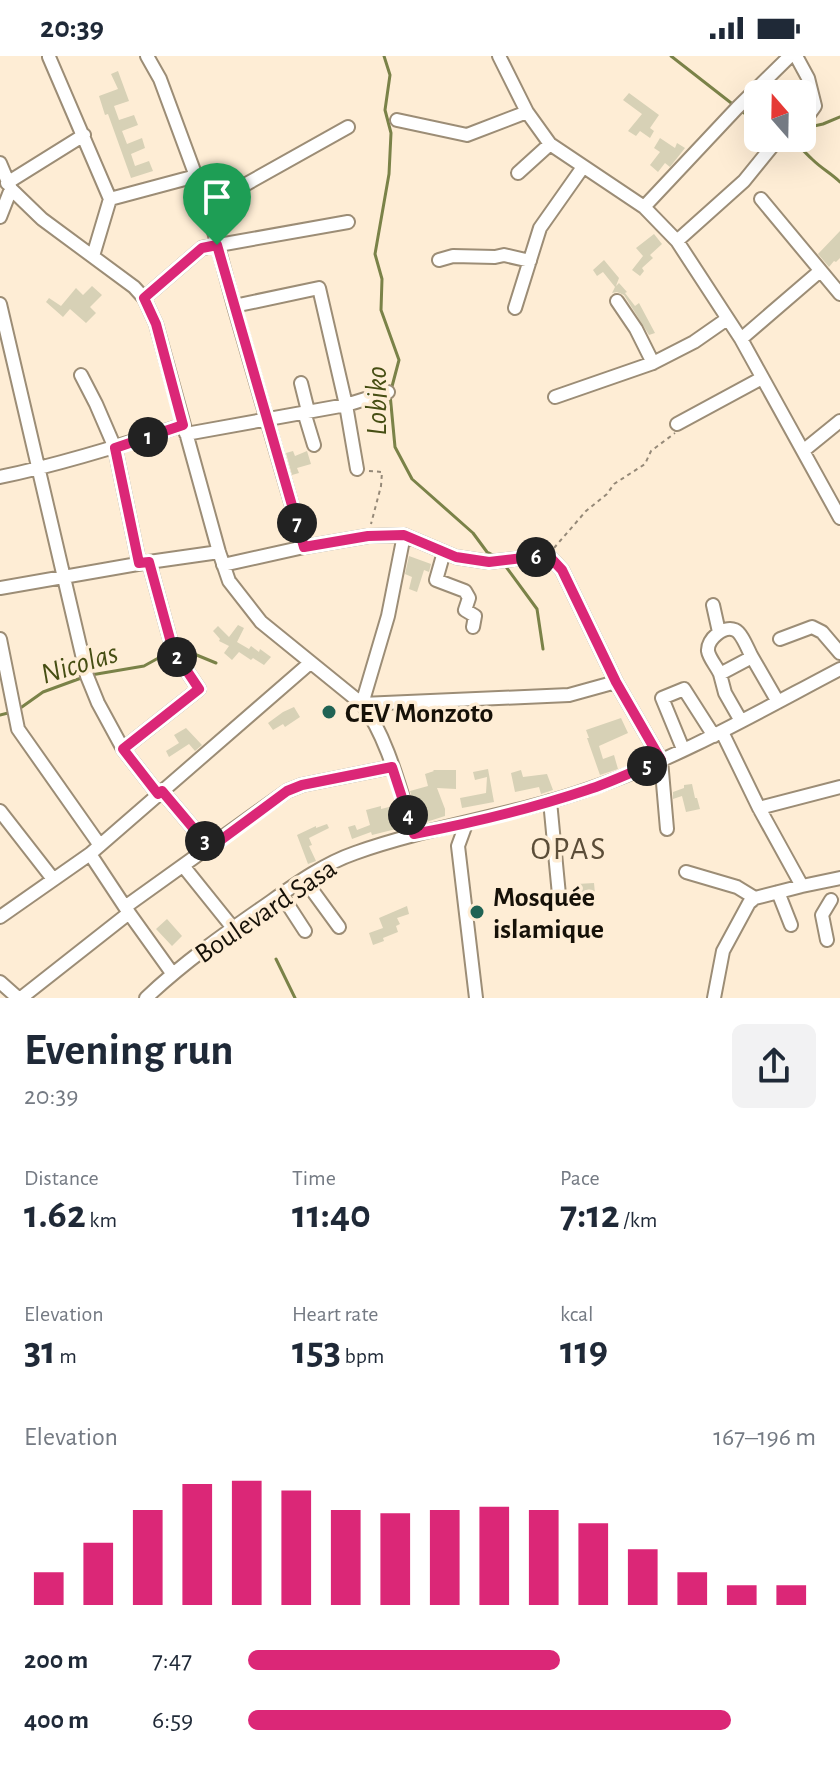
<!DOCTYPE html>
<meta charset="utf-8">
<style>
:root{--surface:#fff;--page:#f2f2f3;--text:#1f2937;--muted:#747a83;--accent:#db2777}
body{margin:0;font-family:"Alegreya Sans",sans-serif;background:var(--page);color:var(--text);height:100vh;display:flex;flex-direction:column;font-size:30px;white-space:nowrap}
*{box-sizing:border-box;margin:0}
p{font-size:26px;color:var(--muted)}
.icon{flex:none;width:44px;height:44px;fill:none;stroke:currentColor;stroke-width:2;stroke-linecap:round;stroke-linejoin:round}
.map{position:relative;height:942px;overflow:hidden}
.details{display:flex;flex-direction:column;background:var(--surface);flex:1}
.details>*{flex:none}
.needle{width:52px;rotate:340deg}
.tools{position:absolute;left:744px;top:24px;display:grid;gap:16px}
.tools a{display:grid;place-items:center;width:72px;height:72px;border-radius:12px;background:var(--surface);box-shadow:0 8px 32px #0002;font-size:40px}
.pin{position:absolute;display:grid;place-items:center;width:68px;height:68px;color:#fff;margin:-82px -34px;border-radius:50% 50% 50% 0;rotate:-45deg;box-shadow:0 0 8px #0007}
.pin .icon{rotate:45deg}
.km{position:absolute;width:40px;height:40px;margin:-20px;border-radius:50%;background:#222;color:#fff;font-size:22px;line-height:40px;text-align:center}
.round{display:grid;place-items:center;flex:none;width:84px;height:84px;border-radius:12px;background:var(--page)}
.summary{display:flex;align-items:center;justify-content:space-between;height:136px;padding:0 24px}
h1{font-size:44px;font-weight:700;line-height:60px}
.figures{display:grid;grid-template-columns:repeat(3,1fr);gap:12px;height:136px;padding:8px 24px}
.figures div{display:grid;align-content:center}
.figures b{font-size:40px;font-weight:700}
.figures small{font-size:22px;font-weight:400}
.figures p{font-size:22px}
.chart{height:224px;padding:16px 24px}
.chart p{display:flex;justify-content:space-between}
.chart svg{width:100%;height:144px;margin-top:8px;stroke:var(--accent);stroke-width:6}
ul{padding:0 24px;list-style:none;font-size:26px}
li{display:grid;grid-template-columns:128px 96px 1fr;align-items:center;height:60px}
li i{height:20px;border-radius:10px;background:var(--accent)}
.status{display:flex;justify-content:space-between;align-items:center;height:56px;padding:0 40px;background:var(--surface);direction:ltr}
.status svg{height:22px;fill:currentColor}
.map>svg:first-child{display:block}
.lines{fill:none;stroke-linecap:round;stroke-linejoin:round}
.stream{stroke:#7a8248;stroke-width:3}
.building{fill:#d7d1b6}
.minor-casing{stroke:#9c8d76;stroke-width:16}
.path{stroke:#958978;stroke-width:2;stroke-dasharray:4 4;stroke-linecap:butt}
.minor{stroke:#fff;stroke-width:12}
.route-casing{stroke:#fff;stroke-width:16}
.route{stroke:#db2777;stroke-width:10}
.poi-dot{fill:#206354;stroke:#feedd5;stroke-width:3}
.labels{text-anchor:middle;stroke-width:7;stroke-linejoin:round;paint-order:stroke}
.poi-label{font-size:28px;font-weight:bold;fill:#161108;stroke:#feedd5;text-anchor:start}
.street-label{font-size:28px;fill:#161108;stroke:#feedd5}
.water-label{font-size:30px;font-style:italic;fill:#464e13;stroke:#feedd5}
.quarter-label{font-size:32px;letter-spacing:2px;fill:#5b4d38;stroke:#feedd5}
</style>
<div class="status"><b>20:39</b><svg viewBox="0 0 49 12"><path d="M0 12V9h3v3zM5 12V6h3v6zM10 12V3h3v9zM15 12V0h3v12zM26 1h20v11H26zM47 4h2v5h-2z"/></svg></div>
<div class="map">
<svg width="840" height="942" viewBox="0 0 840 942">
<rect width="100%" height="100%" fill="#feedd5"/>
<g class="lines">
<path class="stream" d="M384,0L390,19L385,54L391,77L389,118L375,198L382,223L381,254L399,304L390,338L395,391L412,423L473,477L487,496L495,500
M671,0L735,50
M741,55L758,66
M805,72L823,68L840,61
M787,82C800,89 803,95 813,104C821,112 832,118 840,126
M504,508L537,553L543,593
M178,594L182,593L216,607
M91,619L144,610L171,595
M19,653L43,636L84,621
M0,659L12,656
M276,903L295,942"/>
</g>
<path class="building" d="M118,15L129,45L114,50L119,64L134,59L138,69L122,75L127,88L142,82L145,92L131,98L135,110L149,105L153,115L131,122L108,58L105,59L99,40L118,33L111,18Z
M629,37L659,59L650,72L654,75L650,82L640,75L636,80L628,75L642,58L623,44Z
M660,82L675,92L677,87L685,92L670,111L665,107L658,116L650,109L660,96L654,92Z
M840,175V202L836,206L834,205L829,211L818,198Z
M654,178L662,188L650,199L653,202L642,212L644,215L640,220L632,214L643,200L636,192Z
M604,204L619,222L616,230L619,227L627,236L625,237L635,250L639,247L655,277L649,279L624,239L617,236L612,237L615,231L603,216L597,220L593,214Z
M92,230L102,239L90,251L96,257L86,267L70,253L63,261L46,246L49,242L61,250L76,232L83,239Z
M293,395L295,400L307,395L311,408L297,412L299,417L292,419L286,397Z
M409,500L431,508L429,516L424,514L417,536L409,533L412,521L405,518Z
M238,569L244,572L237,586L249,593L251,590L259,596L260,593L271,601L264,609L253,602L251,604L239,596L232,604L224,597L229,590L219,585L220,583L213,575L218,570L229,581Z
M294,651L300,661L285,671L283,668L273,674L268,667L283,656Z
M621,662L628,677L599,690L603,703L614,699L618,713L600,719L587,682H589L586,674Z
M186,672L202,689L195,695L189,688L169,701L166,695L179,687L174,679Z
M488,713L494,746L462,752L460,742L486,737L487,721L475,724L473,716Z
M433,714H456V733L437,732L445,753V760L420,768L410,735L428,730L425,718L434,715Z
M521,714L523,721L547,718L553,734L541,738L539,731L515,736L511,717Z
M692,728L695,742H697L700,753L686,756L682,740L673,743V736L684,732V729Z
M381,750V753L389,751L396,773L372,779L371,776L352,783L348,771L355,769L357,774L370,769L366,754Z
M327,768L329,772L309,782L312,789L309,790L316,805L308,808L297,779L316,770V772Z
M594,827L596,849L585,850L584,841L574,842L573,835H578L577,828Z
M407,850L409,858L397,862L400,868L396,870L398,876L383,882L384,885L373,889L369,877L383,872L379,862Z
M167,863L182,880L172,890L156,873Z"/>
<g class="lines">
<g class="minor-casing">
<path id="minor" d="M147,0L160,23L207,150L234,250L304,491
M499,0L527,56L550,88L644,151L677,185L741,283L840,462
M796,0L808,22L815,50L802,68
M49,1L110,143L93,200
M397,64L467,79L527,56
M0,107L11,133L42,163L134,231L144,242L156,268L219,496L229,525L261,566L362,648C388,681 401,738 414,778
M518,117L550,88
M7,127L84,79
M110,143L196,120
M761,143L840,238
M207,150L348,71
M644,151L737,52L790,0
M0,161L11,133
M677,185L744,125L774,88L783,82
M439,204L453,200L495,201L504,199L530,205
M144,242L202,192L348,166
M617,245L636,273L653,307
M0,248L87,620L98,647L123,693L158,738
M234,250L319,232L346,349L357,413
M515,252L540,172L583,111
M741,283L820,215
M81,319L96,348L115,392L139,507
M301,327L308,355
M555,341L653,307L694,286L727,263
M304,356L314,389
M677,368L762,322
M186,378L346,349L388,336
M803,395L840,365
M0,421C62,408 123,389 183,369
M404,479L388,560L362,648L569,639L616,626
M444,496L436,524L465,535L469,542L465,554L475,560L473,571
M223,509L304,491L368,480L404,479L456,501L489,506L548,499L562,514L616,626L661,704L667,773
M0,532L149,506L219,496
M713,549L719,576
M0,583L18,673L99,788
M780,583L812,571L822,576L840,597
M720,618C717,611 709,602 708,595C707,583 724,569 735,574C742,577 748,594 752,601
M741,665L725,637L720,618L752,601L778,646
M722,676L759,752L802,830
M123,693L199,633L173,594L149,506
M683,693L662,642L684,633L714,680
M162,735L210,792
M550,745L559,839
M759,752L840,731
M0,755L53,823
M466,768L458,790L476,942
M90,798L129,857L172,917
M184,811L233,872
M686,816L737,831L755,842
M304,823L339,871
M778,836L791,869
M281,838L305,875
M125,851L287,735L302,729L392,711
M0,861L90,798L310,607
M827,884L822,859L831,844
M0,926L18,942
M21,942L129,857
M146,942C183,907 224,878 266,849C293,830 323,808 355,797C431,770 512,760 589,733C677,703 758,656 840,613
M714,942L723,895L749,847L755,842L802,830L840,822"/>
</g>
<path class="path" d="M369,415L382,416L381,430L371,468
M554,492L586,455L607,438L614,428L645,408L651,395L675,377"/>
<use href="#minor" class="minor"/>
</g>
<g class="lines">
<g class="route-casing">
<path id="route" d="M217,189L304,491L368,480L404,479L456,501L489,506L548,499L562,514L616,626L661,704C636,714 612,726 587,734C530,753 472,767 414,778L392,711L302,729L287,735L210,792L162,735L158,738L123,693L199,633L173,594L149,506L139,507L115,392L183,369L156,268L144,242L202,192Z"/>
</g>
<use href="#route" class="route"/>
</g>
<g class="poi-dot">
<circle cx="329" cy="656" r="8"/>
<circle cx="477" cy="856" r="8"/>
</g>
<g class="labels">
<g class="poi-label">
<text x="345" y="666">CEV Monzoto</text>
<text x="493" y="850">Mosquée<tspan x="493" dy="32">islamique</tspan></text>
</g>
<g class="street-label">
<text transform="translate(265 854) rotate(-34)" y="10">Boulevard Sasa</text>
</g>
<g class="water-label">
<text transform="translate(376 345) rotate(-90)" y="10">Lobiko</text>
<text transform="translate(79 607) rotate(-17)" y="10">Nicolas</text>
</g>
<g class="quarter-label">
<text x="569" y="803">OPAS</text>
</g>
</g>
</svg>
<div class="tools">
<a><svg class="needle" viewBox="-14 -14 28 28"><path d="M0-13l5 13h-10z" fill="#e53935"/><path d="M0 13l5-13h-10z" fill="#747a83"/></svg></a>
</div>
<div class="pin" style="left:217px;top:189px;background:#1e9e55"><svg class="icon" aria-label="arrive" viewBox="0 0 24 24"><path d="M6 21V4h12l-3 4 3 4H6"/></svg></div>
<b class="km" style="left:148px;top:381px">1</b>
<b class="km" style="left:177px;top:601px">2</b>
<b class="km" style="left:205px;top:785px">3</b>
<b class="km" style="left:408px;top:759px">4</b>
<b class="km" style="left:647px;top:710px">5</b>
<b class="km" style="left:536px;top:501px">6</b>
<b class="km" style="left:297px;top:467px">7</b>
</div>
<section class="details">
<div class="summary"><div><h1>Evening run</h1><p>20:39</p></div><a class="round"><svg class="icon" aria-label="share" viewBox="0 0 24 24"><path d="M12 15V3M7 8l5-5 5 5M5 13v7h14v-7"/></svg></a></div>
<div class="figures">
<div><p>Distance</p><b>1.62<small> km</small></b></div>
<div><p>Time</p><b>11:40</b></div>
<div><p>Pace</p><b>7:12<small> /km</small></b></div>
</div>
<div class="figures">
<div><p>Elevation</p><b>31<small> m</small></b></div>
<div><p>Heart rate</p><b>153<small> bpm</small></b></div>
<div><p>kcal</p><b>119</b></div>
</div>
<div class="chart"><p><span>Elevation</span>167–196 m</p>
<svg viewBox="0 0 160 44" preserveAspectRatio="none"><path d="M5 44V34M15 44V25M25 44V15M35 44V7M45 44V6M55 44V9M65 44V15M75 44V16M85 44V15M95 44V14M105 44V15M115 44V19M125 44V27M135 44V34M145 44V38M155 44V38"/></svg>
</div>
<ul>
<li><b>200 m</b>7:47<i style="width:55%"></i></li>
<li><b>400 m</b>6:59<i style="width:85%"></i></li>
</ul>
</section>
